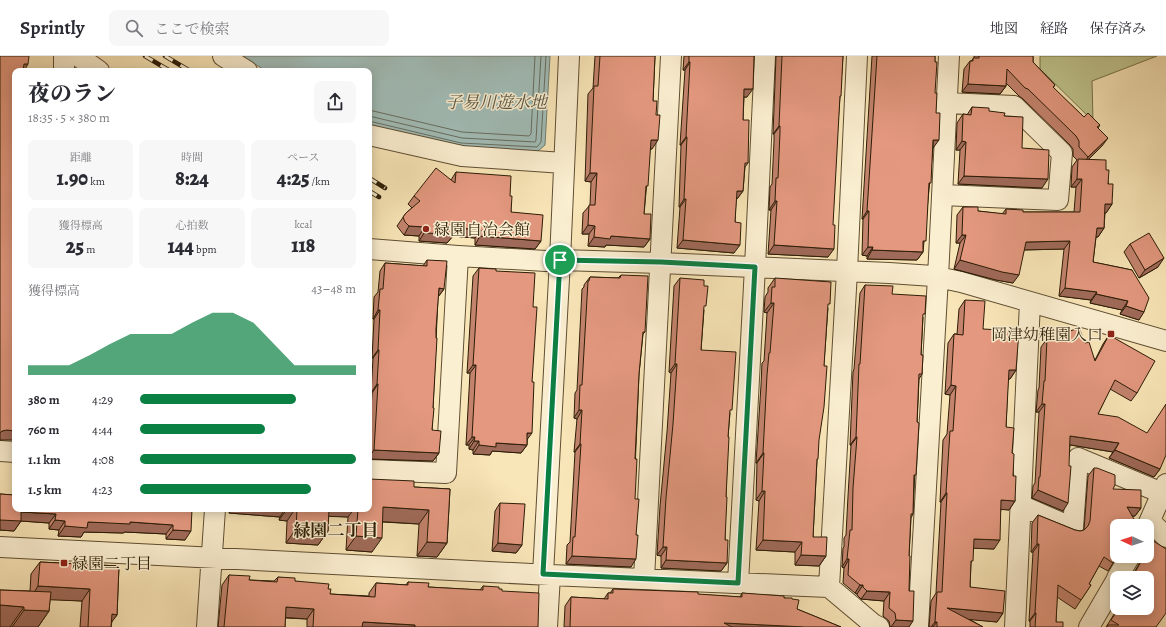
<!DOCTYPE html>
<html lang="ja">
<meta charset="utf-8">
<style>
:root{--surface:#fff;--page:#f7f7f7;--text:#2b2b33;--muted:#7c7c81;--line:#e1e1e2;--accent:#0b8043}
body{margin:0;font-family:Alegreya,"Noto Serif JP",serif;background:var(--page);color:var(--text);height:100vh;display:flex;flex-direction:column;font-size:15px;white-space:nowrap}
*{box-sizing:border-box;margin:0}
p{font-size:13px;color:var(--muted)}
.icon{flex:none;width:22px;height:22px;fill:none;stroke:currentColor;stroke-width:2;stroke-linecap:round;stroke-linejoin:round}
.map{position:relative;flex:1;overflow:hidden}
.sheet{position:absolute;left:12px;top:12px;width:360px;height:444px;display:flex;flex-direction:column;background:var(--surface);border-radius:8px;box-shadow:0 2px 10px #0003}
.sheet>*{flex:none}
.needle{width:26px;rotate:273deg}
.controls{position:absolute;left:1110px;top:463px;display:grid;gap:8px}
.controls a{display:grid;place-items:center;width:44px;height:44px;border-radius:8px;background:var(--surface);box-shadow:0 2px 10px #0003;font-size:20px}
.pin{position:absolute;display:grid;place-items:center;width:34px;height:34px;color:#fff;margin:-17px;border:2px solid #fff;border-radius:50%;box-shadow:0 1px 4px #0007}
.round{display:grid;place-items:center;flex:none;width:42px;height:42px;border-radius:8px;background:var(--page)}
.head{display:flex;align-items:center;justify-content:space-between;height:68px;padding:0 16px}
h1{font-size:22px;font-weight:800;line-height:30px}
.metrics{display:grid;grid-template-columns:repeat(3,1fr);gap:6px;height:68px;padding:4px 16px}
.metrics div{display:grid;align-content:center;border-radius:8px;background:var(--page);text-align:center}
.metrics b{font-size:20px;font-weight:800}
.metrics small{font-size:11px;font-weight:400}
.metrics p{font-size:11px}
.chart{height:112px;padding:8px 16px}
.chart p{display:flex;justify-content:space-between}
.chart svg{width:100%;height:72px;margin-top:4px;fill:var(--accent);opacity:.7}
ul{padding:0 16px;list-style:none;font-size:13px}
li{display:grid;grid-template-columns:64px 48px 1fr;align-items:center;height:30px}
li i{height:10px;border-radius:5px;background:var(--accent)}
header{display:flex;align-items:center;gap:24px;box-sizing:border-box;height:56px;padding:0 20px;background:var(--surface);border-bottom:1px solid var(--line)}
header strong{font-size:19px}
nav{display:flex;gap:22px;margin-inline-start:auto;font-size:14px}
.search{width:280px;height:36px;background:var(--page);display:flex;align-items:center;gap:10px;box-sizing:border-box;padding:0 14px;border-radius:8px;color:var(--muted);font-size:15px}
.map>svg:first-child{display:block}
.green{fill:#bfc48e;stroke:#76704a}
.water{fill:#a1bdb8;stroke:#727d71}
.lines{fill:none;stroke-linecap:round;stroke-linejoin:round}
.shore{stroke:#666c5f;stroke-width:1}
.minor-casing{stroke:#5f4e32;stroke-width:22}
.minor{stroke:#fbefd1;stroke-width:20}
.rail-casing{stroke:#2c1c06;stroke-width:4.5}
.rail{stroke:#fbefd1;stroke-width:3;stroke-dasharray:9;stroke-linecap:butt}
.wall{fill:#c3836d;stroke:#2c1c06}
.shaded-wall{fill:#9f6a59;stroke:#2c1c06}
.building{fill:#e3987f;stroke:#2c1c06}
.route-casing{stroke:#fff;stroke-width:8}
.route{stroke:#0b8043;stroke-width:5}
.poi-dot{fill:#8f2418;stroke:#fbefd1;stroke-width:1.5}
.labels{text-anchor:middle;stroke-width:3;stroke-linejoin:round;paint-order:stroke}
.poi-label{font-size:16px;fill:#2c1c06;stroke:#fbefd1;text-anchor:start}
.water-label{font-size:17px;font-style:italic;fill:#555444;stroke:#fbefd1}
.neighbourhood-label{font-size:17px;font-weight:bold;fill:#2c1c06;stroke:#fbefd1}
</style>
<header>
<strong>Sprintly</strong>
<div class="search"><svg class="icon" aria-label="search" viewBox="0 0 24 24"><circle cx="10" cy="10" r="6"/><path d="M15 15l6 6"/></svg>ここで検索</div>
<nav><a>地図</a><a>経路</a><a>保存済み</a></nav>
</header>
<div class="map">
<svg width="1166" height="571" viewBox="0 0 1166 571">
<rect width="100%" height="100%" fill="#f9e6b8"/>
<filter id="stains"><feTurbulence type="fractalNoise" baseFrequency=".005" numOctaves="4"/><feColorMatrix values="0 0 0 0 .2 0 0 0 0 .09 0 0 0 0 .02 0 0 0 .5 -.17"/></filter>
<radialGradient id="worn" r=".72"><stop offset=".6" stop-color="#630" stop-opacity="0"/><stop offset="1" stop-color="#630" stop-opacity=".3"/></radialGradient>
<path class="green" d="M1040,0H1157L1092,25L1093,65L1040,13Z"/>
<path class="water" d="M242,0H550L545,89L538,95L460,91L369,69V15H266Z"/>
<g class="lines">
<path class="shore" d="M369,54L462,76L529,80L531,78L535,0
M369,60L462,82L535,86L536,84L541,0
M369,65L461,87L537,91L541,86L546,0"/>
<g class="minor-casing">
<path id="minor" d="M78,0L99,15
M223,0L247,15
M64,15V0
M369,79L462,100L564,107
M942,139L1058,144L1062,97L1014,50L946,47
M369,193L458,200L546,205L560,204L661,207L889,217L933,220L961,226L1166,285
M0,395L15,396
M369,414L446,417L458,200
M1020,449L1073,472L1078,402L1162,437
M1150,465L1166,481
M1147,471L1166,428
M0,491L550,519L829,531L873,568L879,571
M543,518L560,204L569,0
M1117,522L1130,500
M644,523L671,0
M738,527L755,211L765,0
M829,531L847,215L857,0
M207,571L215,453
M547,571L550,519
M918,571L938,221L949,0
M1015,571L1030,246
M1089,571L1117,523"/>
</g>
<use href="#minor" class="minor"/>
<g class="rail-casing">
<path id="rail" d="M145,0L170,15
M165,0L190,15
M369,122L385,132
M369,135L379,141"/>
</g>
<use href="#rail" class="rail"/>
</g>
<path class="wall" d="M595,0H655L653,45L652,93H650L644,158L650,183L644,191L606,189L605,191L588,190L589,178H582L583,157L590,149L591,126L585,125L588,38L593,32Z
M684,0H754L747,41H744L743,64L748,107L745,111L743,135L737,143H736L735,166L734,197L677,192L680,151H679L681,89H680L685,14H683Z
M776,0H843L828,201L768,198L771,154H769L770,131L772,128L774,85V78H773Z
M872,0H935L933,92L923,196L917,204L867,203V200L862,199L863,163H862Z
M974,0H1033V6L1055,29L1053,32L1084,61L1100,69L1098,72L1102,90L1089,103L1106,114L1112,148L1106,157H1105L1104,172L1098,181H1096L1093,206L1132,214L1139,264L1120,258L1122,254L1090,247L1091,244L1059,240L1064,193L1024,194L1013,227L996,224L954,213L960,187H956L957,159L963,151L978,155L1002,158L1006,153L1023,156H1074L1076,131H1071L1072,111L1077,104L1073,100V93L1070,89L1022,42L1019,40L1006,27V30L1000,38L962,36L964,13L970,5H971L974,2Z
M972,51L1004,60L1042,132L958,128L960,94H956L957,67L963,58L967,59Z
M456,116L510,140L511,156L541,185L535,193L475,189V182L453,180L447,187L419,185V180L404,179L400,174L397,170L406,157L412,152L408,148L414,140L451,124Z
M1130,188L1158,211L1139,222L1124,196Z
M427,204L444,233L438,241L433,352L432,374L439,397L433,405L369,403V387L372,337H371L373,302H372L374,263H373L374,241L378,236L380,215L385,207L423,210Z
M479,212L496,215L533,251L527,389L521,397L492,395L490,399L473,398V394L469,393V389H466L470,317H467L473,220Z
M621,219L645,276L643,278L639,318L631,511L566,508L567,489L570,486L575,396H574L577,363L574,362L575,337L577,334L582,233L584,231V229L590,221L618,222Z
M680,222L704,254L701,294L730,357L728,381L726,441L725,484L727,507L721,515L661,512V500L657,499L660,450L667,376L671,317L669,316L674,230Z
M775,222L828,252L817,404L813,481L826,500L819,510L795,509V496L756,494L759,445L756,444L757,407H756L761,329L762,307L764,305L767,257L764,256L765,241L768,236V232Z
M865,229L892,238L923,261L921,299L922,318L919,323L913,458L911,462L909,500V571H890L889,565L883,560L884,545L861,543L857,539V538L855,537L843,527L844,512L842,511L843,492L844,491V482L846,479L848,440L851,389H850L853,316L854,313L860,237Z
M965,244L983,273L1016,314L1010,323H1008L1006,371L1012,397L1015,445L1009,454L1001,453L994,493L973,492L971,507L970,531L1003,557L997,566L969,563L983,571H929L931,545L936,537L941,446H940L943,384L947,378L950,339L945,338L948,287L954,278H957L959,253Z
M1064,277L1085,287L1095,304L1103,288L1109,279L1137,337L1131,345L1110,333L1098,358L1160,413L1154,421L1109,402L1113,396L1070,389L1063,455L1032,442L1033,430L1035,427L1039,356H1036L1038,334L1039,332L1041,291L1047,283H1060Z
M1094,412L1113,433L1141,452L1135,460H1132L1117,470L1113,507L1108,515L1099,510L1089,528L1091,529L1075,553L1057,541L1056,566L1063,571H1030V565H1029L1033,496H1031L1032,467L1038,459L1075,474L1080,475L1084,474L1088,420Z
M414,431L450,433L447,487L437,501L417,500L419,468L382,466L372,496L346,494L348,461L328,460V475L318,489L286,487L287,465L279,464L280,461L229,457L230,453H369Z
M0,438L192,453L185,484L166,483V478L125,476L123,477L84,476L81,481L58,480L59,474L49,473V467L21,465L14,475L0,474Z
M500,447L522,489L516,497L492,495L495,455Z
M1141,500H1147L1156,571H1106L1118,552H1147V522H1131L1140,506Z
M40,506L119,510L117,559L112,565L111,571H80L82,545L50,543L49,555L38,571H0V534L30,535L31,518Z
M229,519L249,524L274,525L278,521L328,533L330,538L369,540V537L376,527L406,529L408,526L428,531L480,534L483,530L499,533L538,571H307V563L285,562V571H218L222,529Z
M613,533L740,541L742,537L784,542L792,543L797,553L841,571H564L565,550L571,541L604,543L608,537H610Z"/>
<path class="shaded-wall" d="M689,6H690L685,14H683Z
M24,8H28L24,15H19Z
M968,28L1006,30L1000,38L962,36Z
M744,33H753L747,41H738Z
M779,70H780L774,78H773Z
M686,81H687L681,89H680Z
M1108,82L1102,90L1083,109L1088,101Z
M651,84H658L652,93L645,92Z
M933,84H939L933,92Z
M962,85L966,86L960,94H956Z
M590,117H597L591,126L585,125Z
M964,120L1048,123L1042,132L958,128Z
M1077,123H1082L1076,131H1071Z
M737,135H743L737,143H731Z
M684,143H686L680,151H679Z
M775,145H777L771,154H769Z
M1105,148H1112L1106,157L1099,156Z
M867,155H869L863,163H862Z
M588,169L595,170L589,178H582Z
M409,170L425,171L419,180L404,179Z
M459,172L481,174L475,182L453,180L447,187L419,185L424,177Z
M1097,172H1104L1098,181L1091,180Z
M962,179H966L960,187H956Z
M480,180L541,185L535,193L475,189Z
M611,180L650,183L644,191L606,189L605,191L588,190L594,181Z
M683,184L740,189L734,197L677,192Z
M1070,185L1064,193L1020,194L1026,186Z
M774,189L834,193L828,201L768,198Z
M868,191H873L867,200L862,199Z
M872,194L923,196L917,204L867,203Z
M1164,202L1158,211L1139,222L1145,214Z
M960,204L1019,219L1013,227L996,224L954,213Z
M439,232L444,233L438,241Z
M1065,232L1097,236L1091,244L1059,240Z
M1096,238L1128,245L1122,254L1090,247Z
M771,247H774L767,257L764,256Z
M1126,250L1144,256L1139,264L1120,258Z
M378,254H380L374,263H373Z
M378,294H379L373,302H372Z
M675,308H677L671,317L669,316Z
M473,309H476L470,317H467Z
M1009,314H1016L1010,323H1003Z
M377,328H378L372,337H371Z
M951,329L956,330L950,339L945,338Z
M1042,348H1045L1039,356H1036Z
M579,354H582L577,363L574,362Z
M7,374L15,375V384H0V377L2,375Z
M527,377H532L526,385Z
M1070,380L1119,387L1113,396L1065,388Z
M472,381H475L469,389H466Z
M856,381H857L851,389H850Z
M474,385H479L473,394L469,393Z
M496,387L527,389L521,397L492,395L490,399L473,398L479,389Z
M580,388H581L575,396H574Z
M374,394L439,397L433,405L369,403V401Z
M1115,394L1160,413L1154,421L1109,402Z
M763,397H764L757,407H756Z
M1038,434L1068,447L1063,455L1032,442Z
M762,435H765L759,445L756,444Z
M946,437H947L941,446H940Z
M1001,444L1015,445L1009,454L995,453Z
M383,451L429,454L419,468L373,465Z
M1127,451L1141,452L1135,460L1121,459Z
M232,453H285L280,461L229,457Z
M287,453H295L287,465L279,464Z
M324,453H354L348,461L319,460Z
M21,456L56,458L49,467L21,465L14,475L0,474V464Z
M55,464L65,465L59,474L49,473Z
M88,466H130L173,469L166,478L125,476L123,477L84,476L81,481L58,480L65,470Z
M296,473L328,475L318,489L286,487Z
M173,474L191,475L185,484L166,483Z
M356,480L382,482L372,496L346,494Z
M974,483L1000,484L994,493L967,492Z
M763,484L802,486L795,496L756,494Z
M427,486L447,487L437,501L417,500Z
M498,487L522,489L516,497L492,495Z
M1037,488H1039L1033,496H1031Z
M663,491H667L661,500L657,499Z
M801,499L826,500L819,510L795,509Z
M572,500L636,503L631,511L566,508Z
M847,503H849L844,512L842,511Z
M666,504L727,507L721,515L661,512Z
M860,529H863L857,538L855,537Z
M38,530L90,533L82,545L30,543Z
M867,535L890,536L884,545L861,543Z
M0,549L24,551L10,571H0Z
M286,551L314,553L307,563L279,561Z
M947,552L1003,557L997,566L941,561Z
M24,554L49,555L38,571H12Z
M1035,557H1036L1030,565H1029Z
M112,558L117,559L108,571Z
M896,564L913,565L909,571H891Z
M363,566L415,569L414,571H359Z
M935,566H937L933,571H931Z
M724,567L805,571H721Z"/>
<path class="building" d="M0,0H29L28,8H24L23,15H15V375L7,374L2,375L0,377Z
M600,0H655L653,45H657L656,59H660L658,84H651L648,130H646L644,158H651L650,183L611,180L610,183L594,181L595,170L588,169L589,149H595L597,117H590L594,30H598Z
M689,0H754L753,33H744L743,64H749L748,107H745L743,135H737L735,166L741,167L740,189L683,184L686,143H684L687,81H686L690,6H689Z
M782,0H843L841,40H840L833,169H835L834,193L774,189L777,145H775L776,122H778L780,76V70H779Z
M877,0H935V6H937L935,37H937L936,57H940L939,84H933L931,127H929L926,185H923V196L872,194L873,191H868L869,155H867Z
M979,0H1033V6L1055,29L1053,31L1084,61L1088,57L1100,69L1097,71L1108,82L1088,101L1079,91V85L1076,80L1028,33L1025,32L1007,13L1006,30L968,28L970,5H973V2H979Z
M972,51L989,52V55L1005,57L1004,60L1023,61L1022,92L1049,94L1048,123L964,120L966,86L962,85L963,58L971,59Z
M1078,103L1106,104V114H1109L1108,128H1113L1112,148H1105L1104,172H1097L1093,206L1132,214L1149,242L1144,256L1126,250L1128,245L1096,238L1097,236L1065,232L1070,185L1026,186L1019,219L1002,216L960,204L966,179H962L963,151H978V155L1006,158V153L1023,154V156H1080L1082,123H1077Z
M436,112L455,127L456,116L511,120L510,140H512L511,156L543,159L541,185L480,180L481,174L459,172L453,178L424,177L425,171L409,170L405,166L403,161L406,157L420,145L414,140Z
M1149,177L1164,202L1145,214L1130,188Z
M427,204L447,205L444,233L439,232L436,273V282H437L433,352H434L432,374L441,375L439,397L374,394L378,328H377L379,294H378L380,254H378L380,233H383L385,207L427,210Z
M479,212L496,213V215L535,217L533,251H537L532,326H534L532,377H527V389L496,387V391L479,389V385H474L475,381H472L476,309H473Z
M621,219L648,220L645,276H643L639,318L635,403H637L635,443H639L636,479H638L636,503L572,500L573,481H575L581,388H580L582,354H579L580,329H582L588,225H589L590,221L620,222Z
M680,222L704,224V230H708L706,250H704L701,294L736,296L732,354H730L728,381H729L726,441H727L725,484H728L727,507L666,504L667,491H663L666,442L673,368L677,308H675Z
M775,222L831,226L830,248H828L824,310H827L824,351L819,384L818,403H817L813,481H827L826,500L801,499L802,486L763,484L765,435H762L764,397H763L767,319L769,297H770L774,247H771L772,231H775Z
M865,229L893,230L892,238L926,240L925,258H923L921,299H923L922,318H919L917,366L919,367L916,419H914L913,458H911L909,500H910L909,535H914L913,565L896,564L895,557L889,552L890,536L867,535L863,531V529H860L848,519L849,503H847L849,484L850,474H852L853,432L857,381H856L859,308H860Z
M965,244L985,245L983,273L1019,275L1016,314H1009L1006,371L1014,372L1012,397L1014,398L1013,420H1016L1015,445L1001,444L1000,484L974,483L973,505H971L970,531L1005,535L1003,557L947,552L983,571H937V566H935L937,536H942L947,437H946L950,375H953L956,330L951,329L954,278L963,279Z
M1079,272L1085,287L1089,286L1095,305L1109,279L1155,305L1137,337L1115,324L1098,358L1118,361L1147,377L1166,348V399L1160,413L1115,394L1119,387L1070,380L1069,410H1071L1068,447L1038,434L1039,421H1040L1045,348H1042L1044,325H1045L1047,283L1066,284L1064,277Z
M1094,412H1097L1115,419V429L1113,433L1141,434V452L1127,451L1138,470H1117V500H1118L1113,507L1104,501L1089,528L1091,529L1081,544L1058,529L1056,566H1063V571H1035L1036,557H1035L1039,488H1037L1038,459L1075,474L1080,475L1084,474L1088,470L1090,465Z
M369,423L414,425V431L450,433L447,487L427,486L429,454L383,451L382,482L356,480L358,453H369Z
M0,438L15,439V453H192L191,475L173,474V469L130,466V468L88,466L87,472L65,470V465L55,464L56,458L21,456V465L0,464Z
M500,447L525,448L522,489L498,487Z
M297,453H329L328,475L296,473Z
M1147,481L1166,493V557L1156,571H1107L1108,569H1119L1111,564L1119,552H1147V522H1132L1144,500H1147Z
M40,506L119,510L117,559L112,558L111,571H88L90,533L38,530Z
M229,519L250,520L249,524L277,526L278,521L295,522V525L329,528L328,533H331L330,538L375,541L376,527L408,529V526L429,527L428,531L483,534V530L499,531V533H502V535L539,537L538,571H415V569L363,566L362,571H313L314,553L286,551L285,571H224Z
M613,533L698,536V538L742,541V537L784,540V542H792V543L799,544L797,553L841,571H805L724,567L732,571H570L571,541L608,543V537H613Z
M0,534L51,536L49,555L24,554V551L0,549Z"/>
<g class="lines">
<g class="route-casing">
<path id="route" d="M560,204L661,206L755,211L738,527L543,518Z"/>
</g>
<use href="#route" class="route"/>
</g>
<g class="poi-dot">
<circle cx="426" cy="173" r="4"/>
<rect x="1107" y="274" width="8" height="8" rx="2"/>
<rect x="60" y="503" width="8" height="8" rx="2"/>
</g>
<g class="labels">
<g class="poi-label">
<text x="434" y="179">緑園自治会館</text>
<text x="1103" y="284" text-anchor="end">岡津幼稚園入口</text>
<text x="72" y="513">緑園二丁目</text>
</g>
<g class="water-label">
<text x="496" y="52">子易川遊水地</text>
</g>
<g class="neighbourhood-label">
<text x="336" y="480">緑園二丁目</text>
</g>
</g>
<rect width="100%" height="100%" filter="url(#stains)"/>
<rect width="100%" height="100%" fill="url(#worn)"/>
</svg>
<div class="controls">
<a><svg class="needle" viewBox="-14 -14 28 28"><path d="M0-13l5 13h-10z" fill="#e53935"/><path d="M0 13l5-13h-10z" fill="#7c7c81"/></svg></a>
<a><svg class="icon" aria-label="layers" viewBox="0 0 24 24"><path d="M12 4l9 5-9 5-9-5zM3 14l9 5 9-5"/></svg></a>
</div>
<div class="pin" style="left:560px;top:204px;background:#1e9e55"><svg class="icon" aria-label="arrive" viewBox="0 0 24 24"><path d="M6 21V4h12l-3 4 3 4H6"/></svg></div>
<section class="sheet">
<div class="head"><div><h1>夜のラン</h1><p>18:35 · 5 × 380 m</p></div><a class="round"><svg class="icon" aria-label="share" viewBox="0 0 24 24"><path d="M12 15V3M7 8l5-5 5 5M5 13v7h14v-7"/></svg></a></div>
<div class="metrics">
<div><p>距離</p><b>1.90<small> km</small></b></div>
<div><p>時間</p><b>8:24</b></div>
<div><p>ペース</p><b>4:25<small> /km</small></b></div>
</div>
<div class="metrics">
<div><p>獲得標高</p><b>25<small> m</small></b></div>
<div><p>心拍数</p><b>144<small> bpm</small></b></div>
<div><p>kcal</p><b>118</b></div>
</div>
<div class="chart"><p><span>獲得標高</span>43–48 m</p>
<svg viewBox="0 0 160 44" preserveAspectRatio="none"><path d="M0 44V38L10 38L20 38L30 32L40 25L50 19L60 19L70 19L80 12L90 6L100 6L110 12L120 25L130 38L140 38L150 38L160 38V44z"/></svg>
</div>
<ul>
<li><b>380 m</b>4:29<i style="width:72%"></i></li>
<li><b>760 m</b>4:44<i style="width:58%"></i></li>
<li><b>1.1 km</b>4:08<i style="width:100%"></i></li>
<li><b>1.5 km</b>4:23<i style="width:79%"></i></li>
</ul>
</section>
</div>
